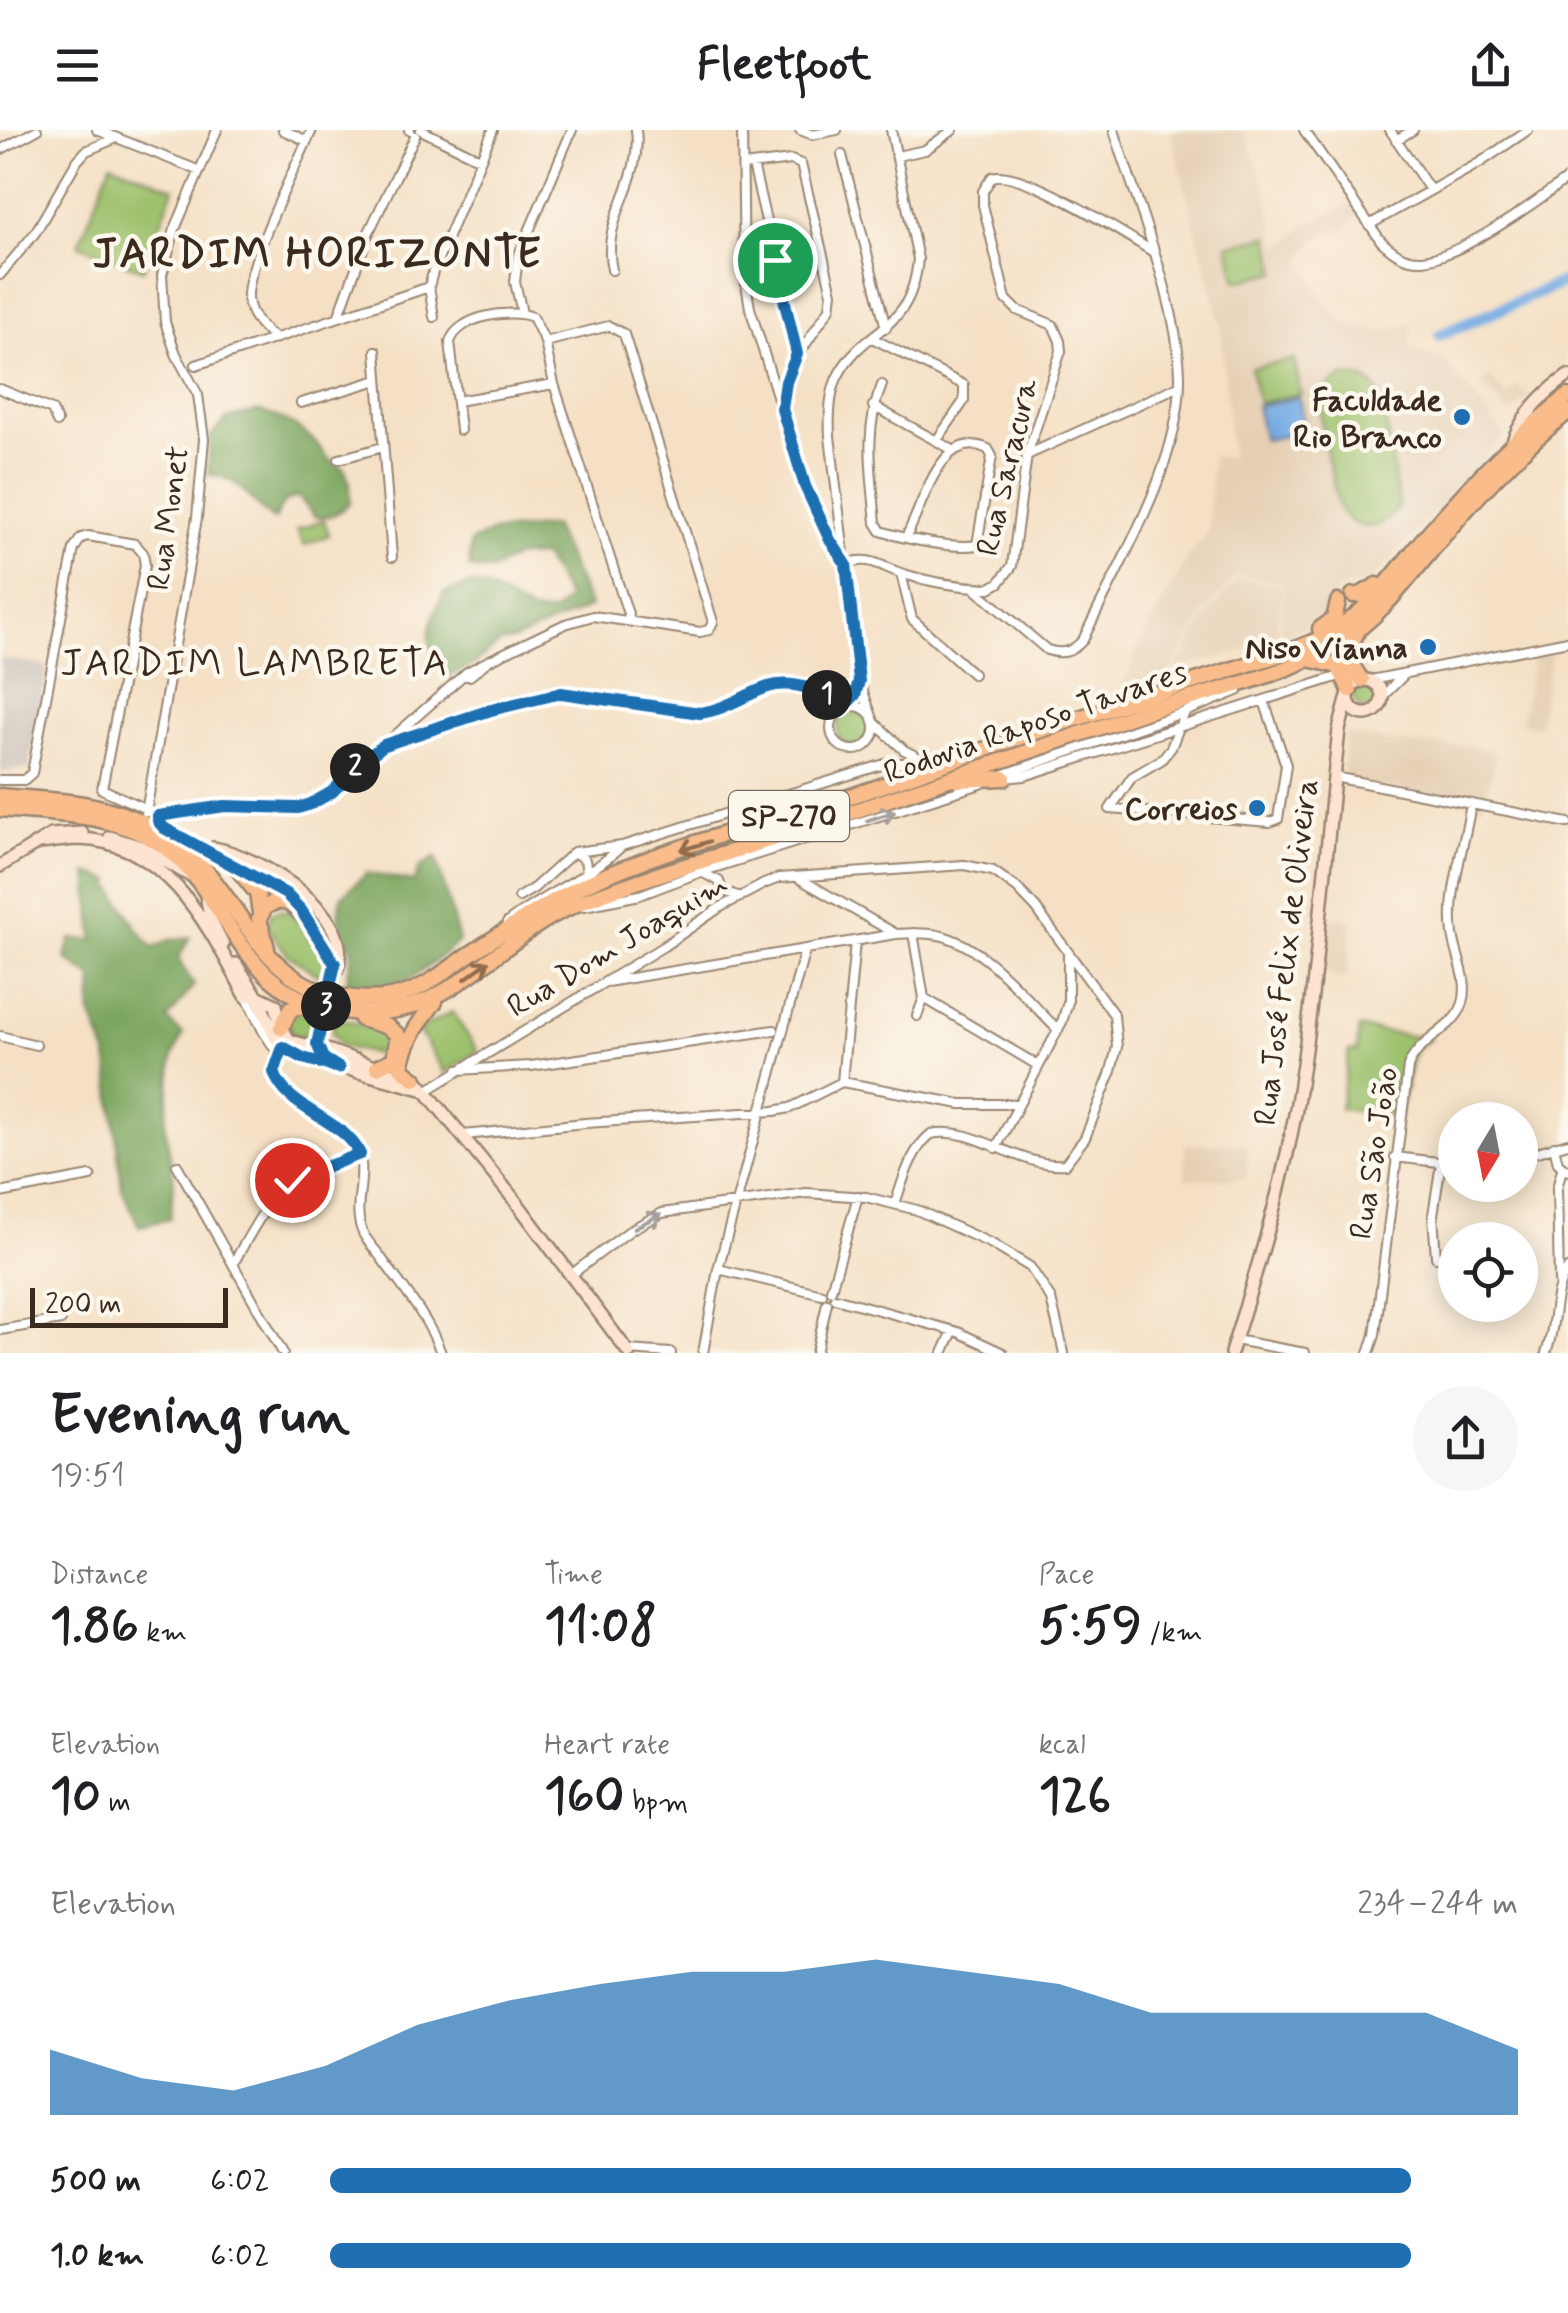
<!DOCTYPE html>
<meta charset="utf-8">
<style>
:root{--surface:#fff;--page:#f6f6f6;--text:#202124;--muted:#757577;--accent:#1f6fb2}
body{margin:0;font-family:Mynerve,sans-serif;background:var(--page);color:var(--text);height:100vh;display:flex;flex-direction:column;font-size:38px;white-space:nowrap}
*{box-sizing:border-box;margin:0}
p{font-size:32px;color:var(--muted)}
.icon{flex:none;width:55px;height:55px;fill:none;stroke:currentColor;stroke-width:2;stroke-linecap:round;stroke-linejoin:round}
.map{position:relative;height:1223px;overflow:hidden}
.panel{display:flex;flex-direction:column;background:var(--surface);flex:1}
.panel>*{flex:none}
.needle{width:65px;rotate:190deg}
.tools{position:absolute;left:1438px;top:972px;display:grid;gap:20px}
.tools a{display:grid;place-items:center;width:100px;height:100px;border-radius:50%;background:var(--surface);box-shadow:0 5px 25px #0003;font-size:50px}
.scale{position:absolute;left:30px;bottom:25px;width:198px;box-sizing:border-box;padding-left:10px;border:5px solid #3b2a1e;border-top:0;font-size:28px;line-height:35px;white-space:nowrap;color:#3b2a1e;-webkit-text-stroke:8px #fbf7ec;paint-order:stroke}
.pin{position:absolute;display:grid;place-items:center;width:85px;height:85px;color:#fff;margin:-42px;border:5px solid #fff;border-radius:50%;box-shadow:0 2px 10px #0007}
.km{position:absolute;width:50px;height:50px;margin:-25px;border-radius:50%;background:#222;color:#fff;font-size:28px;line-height:50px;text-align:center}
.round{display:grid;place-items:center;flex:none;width:105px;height:105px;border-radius:52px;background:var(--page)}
.headline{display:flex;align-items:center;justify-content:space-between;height:170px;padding:0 50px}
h1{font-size:55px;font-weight:800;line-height:75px}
.figures{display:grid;grid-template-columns:repeat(3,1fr);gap:15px;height:170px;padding:10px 50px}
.figures div{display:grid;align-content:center}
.figures b{font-size:50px;font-weight:800}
.figures small{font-size:28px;font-weight:400}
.figures p{font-size:28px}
.chart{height:280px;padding:20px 50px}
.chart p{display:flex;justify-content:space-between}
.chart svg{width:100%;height:180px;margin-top:10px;fill:var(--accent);opacity:.7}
ul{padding:0 50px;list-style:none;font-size:32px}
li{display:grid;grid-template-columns:160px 120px 1fr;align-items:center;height:75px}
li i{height:25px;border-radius:12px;background:var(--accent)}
header{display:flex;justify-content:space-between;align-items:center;height:130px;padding:0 50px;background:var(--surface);font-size:45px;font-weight:800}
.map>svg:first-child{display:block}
.built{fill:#e6d0b5}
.industrial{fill:#ccc2b9}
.green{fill:#9bc06b;stroke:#6b7544;stroke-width:2.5}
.forest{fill:#7ca65f;stroke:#5c683e;stroke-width:2.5}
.water{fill:#75ace3;stroke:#586b80;stroke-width:2.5}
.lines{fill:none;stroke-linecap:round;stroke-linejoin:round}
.river{stroke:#75ace3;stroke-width:12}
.street-casing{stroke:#988572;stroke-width:12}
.secondary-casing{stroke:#988572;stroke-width:16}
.highway-casing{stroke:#988572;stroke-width:19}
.street{stroke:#fff;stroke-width:8}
.secondary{stroke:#fde4d0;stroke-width:11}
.highway{stroke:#f9bc8a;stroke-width:14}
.secondary-bridge-casing{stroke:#988572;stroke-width:16;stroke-linecap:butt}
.secondary-bridge{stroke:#fde4d0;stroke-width:11}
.oneway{stroke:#a79f9a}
.oneway2{stroke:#906c4f}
.route-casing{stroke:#fff;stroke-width:20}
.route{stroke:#1f6fb2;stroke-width:12}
.poi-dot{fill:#1f6fb2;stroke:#fbf7ec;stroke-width:4}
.labels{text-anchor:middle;stroke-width:9;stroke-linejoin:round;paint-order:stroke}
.shield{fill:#fbf7ec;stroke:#75685c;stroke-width:2.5}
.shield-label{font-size:30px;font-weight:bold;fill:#3b2a1e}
.poi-label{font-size:32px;font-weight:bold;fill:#3b2a1e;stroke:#fbf7ec;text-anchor:end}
.street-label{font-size:32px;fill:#3b2a1e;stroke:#fbf7ec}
.quarter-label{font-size:38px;letter-spacing:2.5px;fill:#3b2a1e;stroke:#fbf7ec}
.district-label{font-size:42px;font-weight:bold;letter-spacing:2.5px;fill:#3b2a1e;stroke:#fbf7ec}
</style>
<header><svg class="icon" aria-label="menu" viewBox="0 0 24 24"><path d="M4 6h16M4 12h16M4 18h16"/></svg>Fleetfoot<svg class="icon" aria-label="share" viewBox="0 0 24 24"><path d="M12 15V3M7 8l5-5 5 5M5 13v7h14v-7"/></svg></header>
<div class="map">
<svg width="1568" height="1223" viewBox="0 0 1568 1223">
<rect width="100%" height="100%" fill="#fbf7ec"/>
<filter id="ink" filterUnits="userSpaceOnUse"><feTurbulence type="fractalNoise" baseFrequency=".01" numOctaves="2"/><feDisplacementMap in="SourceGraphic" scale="20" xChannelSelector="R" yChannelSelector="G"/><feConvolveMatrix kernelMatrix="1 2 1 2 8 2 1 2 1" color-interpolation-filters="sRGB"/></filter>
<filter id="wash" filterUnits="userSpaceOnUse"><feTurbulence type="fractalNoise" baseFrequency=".0048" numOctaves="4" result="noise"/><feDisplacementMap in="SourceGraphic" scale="40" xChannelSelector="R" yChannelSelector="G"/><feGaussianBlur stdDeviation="2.25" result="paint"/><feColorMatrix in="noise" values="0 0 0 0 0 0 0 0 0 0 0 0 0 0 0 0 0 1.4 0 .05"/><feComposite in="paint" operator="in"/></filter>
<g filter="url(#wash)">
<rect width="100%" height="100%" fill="#f5e0c5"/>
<path class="built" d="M1170,0H1244L1266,58L1278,116L1291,110L1307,94L1352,74L1359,83L1348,98L1315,109L1302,129L1320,163L1340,188L1358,200L1371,197L1378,203L1413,193L1409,218L1444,230L1505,305L1366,456L1346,455L1337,463L1327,490L1280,508L1284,454L1236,445L1204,484L1169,542L1149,559L1129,561L1124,553L1139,516L1189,425L1208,404L1212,326L1231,327L1221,196Z
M1490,247L1507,266L1518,256L1529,267L1510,284L1482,254Z
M1238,448L1282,456L1276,510L1173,541L1205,488Z
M1552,521L1538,597L1521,592L1534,525Z
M1346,604L1408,614L1466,616L1497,623L1483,676L1343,649Z
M1332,787L1352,791L1346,849L1328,845L1323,836Z
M1185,1014H1246L1247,1049H1185Z"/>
<path class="industrial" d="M0,528L48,536L29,639L0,642Z"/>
<path class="green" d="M111,33L174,58L143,140L79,115Z
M1269,106L1277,142L1237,151L1228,115Z
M1294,230L1301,264L1258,273L1251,238Z
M1345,247C1364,245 1375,253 1382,270L1399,375C1383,403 1352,405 1338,374C1334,352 1316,287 1322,268C1326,256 1334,251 1345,247Z
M324,390L329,405L304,415L297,400Z
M1354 566a14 14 0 1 1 28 0a14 14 0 1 1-28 0Z
M837 599a17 17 0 1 1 34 0a17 17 0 1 1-34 0Z
M281,780L291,782L327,832L324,849L288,825L267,797L271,783Z
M299,882L318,885L313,903L296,907L287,894L289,886Z
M452,882L478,921L445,943L418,900Z
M334,888C356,893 385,894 392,918L387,927L341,916L332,903Z
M1359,898L1430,909L1414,921L1399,986L1340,979L1349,921H1357Z"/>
<path class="forest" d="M258,281C280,287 298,295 314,311C325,322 328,333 343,337L350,353V372C338,384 331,388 315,387L298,366L284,372L274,390C247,371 243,348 208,344L211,305L227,289Z
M553,396L590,477L512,511L500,513L470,537L447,547C422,514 426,500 444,463L472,454L490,459L531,482L553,483L568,469L543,426L516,427L491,441L470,438V413L493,402Z
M436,727L459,811C417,847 403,861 345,860L352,823L338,787L342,766L367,743L414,752L420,737Z
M88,743L112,751L110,754L137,798L153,818L169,810L190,807L178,829L194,855L167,890L183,904L173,926L165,996L174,1050L170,1089L139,1096L122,1059L107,924L91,883L93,848L66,829L71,809L94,810Z"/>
<path class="water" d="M1299,267L1305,302L1264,310L1256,276Z"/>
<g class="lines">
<path class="river" d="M1440,205L1568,150"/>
</g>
</g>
<g filter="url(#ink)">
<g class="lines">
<g class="street-casing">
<path id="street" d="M97,0L200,41
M283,0L307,11
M409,0H410
M421,0L480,29
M742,0L744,142L750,178L805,356L830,410L846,434C869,425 880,436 900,443C928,452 961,457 990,458L999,453L1012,436L1027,325L1061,221L1060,211L1053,195L1017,180L1006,169L983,75V61L992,47C1020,37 1124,104 1152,121
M800,0L813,5L837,0
M1304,0L1381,111C1394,123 1405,131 1423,130C1461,126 1536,72 1568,48
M1390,0L1430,60
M1396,10L1413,0
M0,20L37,0
M842,25L886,198
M897,26L925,20L953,0
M753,35L797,224
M743,36L791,30L801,34L832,163L830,178L791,236L782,275
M1369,95L1481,32L1528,0
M612,140C600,88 643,54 636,0
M0,145L35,103L77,31L86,21L114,9
M522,183L515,152L518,127L572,0
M339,185L369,102L415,6
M434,187L429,157L433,142L493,0
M273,207C260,196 250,186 248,169C245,137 297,34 312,0
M872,208L964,255V271L937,310
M376,221L392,427
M196,235L429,157
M882,255C863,300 872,345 876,393L881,401C904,409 954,419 977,415L992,326L988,319C939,297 924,375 906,407
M0,259L52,280L57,292
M457,271L554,254
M301,273L378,250
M873,276L953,320
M460,300L450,212C458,186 510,178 533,187L545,212L554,254L630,490
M1027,325L1179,256
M339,329L383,317
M901,443L912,489L973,544
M973,457L1047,520C1063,525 1072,522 1083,510C1119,433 1182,332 1180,245C1178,173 1136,70 1114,0
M488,531L565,494L593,486L700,502L709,500L713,492L624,204L609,196L545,212
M1371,550L1568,511
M1238,561L1185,582L1171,618L1161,630L1132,647L1110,679L1270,692L1278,689L1286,635L1264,571
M1383,566L1403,546
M831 598a22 22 0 1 1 44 0a22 22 0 1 1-44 0Z
M873,589L859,551L830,306C829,286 829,262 839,244C867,193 911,204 918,129L891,0
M876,594L904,620L920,628
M387,614L491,580L561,563L700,583C725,580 744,565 768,557C791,550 828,560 843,579L852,570L858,555
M1002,645L1185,582
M1334,647L1568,693
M1004,648L1024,646L1343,545
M0,650H24L32,643L74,419L81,408L88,406L135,414L143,423L145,435L102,659L153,682L159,684L225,676L297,678L323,669L467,542L488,531L470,546H465
M146,682L197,388L204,309L198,265L176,224L165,192L162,145L175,99L217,0
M574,722L585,730L587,743
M701,742L719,751L722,760L740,767
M800,749L896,804
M519,767L534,758L574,722L622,716
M584,776L640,765L701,742L981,654
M507,793C543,764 589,748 622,716L888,633L941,632
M913,803L924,868L1039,936
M607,852L896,804C911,803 928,802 943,806C988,819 1025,868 1058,900
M246,866L263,901L279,925
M917,886L924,868
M0,906L36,915
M283,917C279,924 274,932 274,940C274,961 336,997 353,1010C373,1042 349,1073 363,1103C367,1112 376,1120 382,1129C403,1158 429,1189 441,1223
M458,940L531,936L774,900
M842,952L855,812
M426,961L664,816L719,778L764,754L779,748L964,735L993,741L1017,758L1036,778L1114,885L1117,917L1110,945L1085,1008L1065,1034C1016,1038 977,995 931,1004C911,1020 903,1050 895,1074
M464,1005L585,993L774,981L790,978L842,952L961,974H1019
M1554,1016L1558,1033L1568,1041
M996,1018L1062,892L1068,872V823
M1395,1027L1455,1034
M1520,1027L1568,1013
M177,1035L283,1223
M0,1063L91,1046
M1436,1127L1433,1085L1441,1033
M233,1134C275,1060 277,1050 361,1023
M718,1139L822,1164
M572,1144L632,1099L662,1083L806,1063L866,1067L917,1080L992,1114L1030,1137L1051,1169L1064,1223
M1559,1151L1557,1058L1562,1039
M831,1160L858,1066
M835,1168L958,1202L1003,1223
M0,1200L61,1190
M1235,1210L1305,1223
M627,1220L671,1223
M703,1223L718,1139L805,820
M816,1223L827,1173
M943,1223L953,1201
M1369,1223L1375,1205L1408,937C1418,908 1454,901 1463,873C1470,850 1456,827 1453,804C1447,766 1465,713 1471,674
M1546,1223C1557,1196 1551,1162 1568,1139"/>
</g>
<g class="secondary-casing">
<path id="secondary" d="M1512,313C1523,284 1543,263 1568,246
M1348 567a17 17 0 1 1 34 0a17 17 0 1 1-34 0Z
M163,684L157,691L164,698
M164,698L286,764C302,779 335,824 334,846
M110,707L144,718L187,744
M40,713C53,712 66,709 79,709C168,711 209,798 246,866H257L276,875L281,898L290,911L330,921L419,953L517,1073L629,1223
M214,718C260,727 357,783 337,840
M0,736L51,705L82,703
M206,765L211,791L223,814
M236,834L257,866L276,909L293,924L425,960
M1231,1223C1256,1143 1281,1063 1296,979C1317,854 1325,727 1339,600L1348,566"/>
</g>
<g class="highway-casing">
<path id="highway" d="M1353,465H1360L1377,455
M1320,499L1334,489L1338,472
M1357,502C1346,523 1348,532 1362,550
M1309,529L1338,536L1350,560
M957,650L1004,648
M0,666C68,672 115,670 174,711C241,757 255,860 353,868C411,874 432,849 476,820C517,793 557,766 602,747C683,713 771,691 854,665C929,641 1003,611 1079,588C1128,573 1177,557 1227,541C1261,530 1297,521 1329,504C1373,480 1399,436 1431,400C1474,351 1517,306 1568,266
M0,679C54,684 112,683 159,713C230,760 236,866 342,881C429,894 470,840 536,796C561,779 590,768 619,758C676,737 735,722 793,702C908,663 1023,623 1139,584C1204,562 1277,550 1337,514C1382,487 1411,444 1445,404C1482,360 1522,318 1568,282
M232,732L257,763L260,783
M267,818L259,789L265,777C281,767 290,772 301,784
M361,889L388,897L398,905L394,929L377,937
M281,898L291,878L312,875
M415,949L401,938C406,911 418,893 435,872"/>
</g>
<use href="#street" class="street"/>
<use href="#secondary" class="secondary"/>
<use href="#highway" class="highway"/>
<g class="secondary-bridge-casing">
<path id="secondary-bridge" d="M319,904L333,850"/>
</g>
<use href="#secondary-bridge" class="secondary-bridge"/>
</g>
<defs><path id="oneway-shaft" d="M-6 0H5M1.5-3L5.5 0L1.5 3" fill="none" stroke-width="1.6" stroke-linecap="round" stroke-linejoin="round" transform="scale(2.5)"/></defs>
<g class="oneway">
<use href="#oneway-shaft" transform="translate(881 686) rotate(-18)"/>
<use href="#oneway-shaft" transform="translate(648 1091) rotate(-27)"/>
</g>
<g class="oneway2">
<use href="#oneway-shaft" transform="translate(695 716) rotate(162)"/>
<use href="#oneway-shaft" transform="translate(477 840) rotate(-37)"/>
</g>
</g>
<g class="lines" filter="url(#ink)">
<g class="route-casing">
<path id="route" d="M292,1050L360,1024C343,988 286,980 274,942L283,917L303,928L339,938L323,928L317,914L335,834L301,780L286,764L164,698L158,691V686L225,676L298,678L311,674L332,662L358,635L384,615L491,580L561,563L700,583C725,580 744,565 768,557C791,550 828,560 842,579L855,565L859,551L846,434L830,410L805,356L782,279L786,252L797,224L775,130"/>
</g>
<use href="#route" class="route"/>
</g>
<g class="poi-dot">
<circle cx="1462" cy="287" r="10"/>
<circle cx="1428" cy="517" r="10"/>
<circle cx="1257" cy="678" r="10"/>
</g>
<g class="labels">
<rect class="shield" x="729" y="661" width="120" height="50" rx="8"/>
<g class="shield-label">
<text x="789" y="696">SP-270</text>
</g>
<g class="poi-label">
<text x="1442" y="280">Faculdade<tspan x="1442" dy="37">Rio Branco</tspan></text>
<text x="1408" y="528">Niso Vianna</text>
<text x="1237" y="689">Correios</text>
</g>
<g class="street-label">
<text transform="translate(1006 337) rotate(-77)" y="11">Rua Saracura</text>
<text transform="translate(167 388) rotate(-82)" y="11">Rua Monet</text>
<text transform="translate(1035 591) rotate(-19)" y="11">Rodovia Raposo Tavares</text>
<text transform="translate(617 814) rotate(-31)" y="11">Rua Dom Joaquim</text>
<text transform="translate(1285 822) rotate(-83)" y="11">Rua José Felix de Oliveira</text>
<text transform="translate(1373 1023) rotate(-81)" y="11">Rua São João</text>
</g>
<g class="quarter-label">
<text x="255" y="545">JARDIM LAMBRETA</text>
</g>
<g class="district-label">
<text x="318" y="137">JARDIM HORIZONTE</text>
</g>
</g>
</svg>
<div class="tools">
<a><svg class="needle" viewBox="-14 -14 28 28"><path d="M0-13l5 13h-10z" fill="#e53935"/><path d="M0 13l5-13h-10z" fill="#757577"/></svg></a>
<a><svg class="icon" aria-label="locate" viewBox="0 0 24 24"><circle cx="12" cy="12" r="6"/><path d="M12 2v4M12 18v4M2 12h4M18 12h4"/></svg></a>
</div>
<div class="scale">200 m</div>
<div class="pin" style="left:775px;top:130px;background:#1e9e55"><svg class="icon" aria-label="arrive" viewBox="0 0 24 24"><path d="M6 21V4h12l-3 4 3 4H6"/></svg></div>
<div class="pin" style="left:292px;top:1050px;background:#d93025"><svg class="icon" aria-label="check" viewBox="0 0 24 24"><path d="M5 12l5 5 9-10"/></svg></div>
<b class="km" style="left:827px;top:565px">1</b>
<b class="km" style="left:355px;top:638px">2</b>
<b class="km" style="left:326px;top:876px">3</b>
</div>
<section class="panel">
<div class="headline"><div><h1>Evening run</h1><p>19:51</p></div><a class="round"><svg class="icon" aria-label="share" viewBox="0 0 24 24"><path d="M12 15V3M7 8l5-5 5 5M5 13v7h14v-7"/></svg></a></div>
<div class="figures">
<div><p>Distance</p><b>1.86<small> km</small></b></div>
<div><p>Time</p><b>11:08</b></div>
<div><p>Pace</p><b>5:59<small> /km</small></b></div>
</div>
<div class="figures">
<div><p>Elevation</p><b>10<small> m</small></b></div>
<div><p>Heart rate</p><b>160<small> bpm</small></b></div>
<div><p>kcal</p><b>126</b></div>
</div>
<div class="chart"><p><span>Elevation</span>234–244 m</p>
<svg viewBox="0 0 160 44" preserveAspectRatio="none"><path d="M0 44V28L10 35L20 38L30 32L40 22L50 16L60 12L70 9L80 9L90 6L100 9L110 12L120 19L130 19L140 19L150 19L160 28V44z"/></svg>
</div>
<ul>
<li><b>500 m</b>6:02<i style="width:91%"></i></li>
<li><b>1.0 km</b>6:02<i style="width:91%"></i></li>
</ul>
</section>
